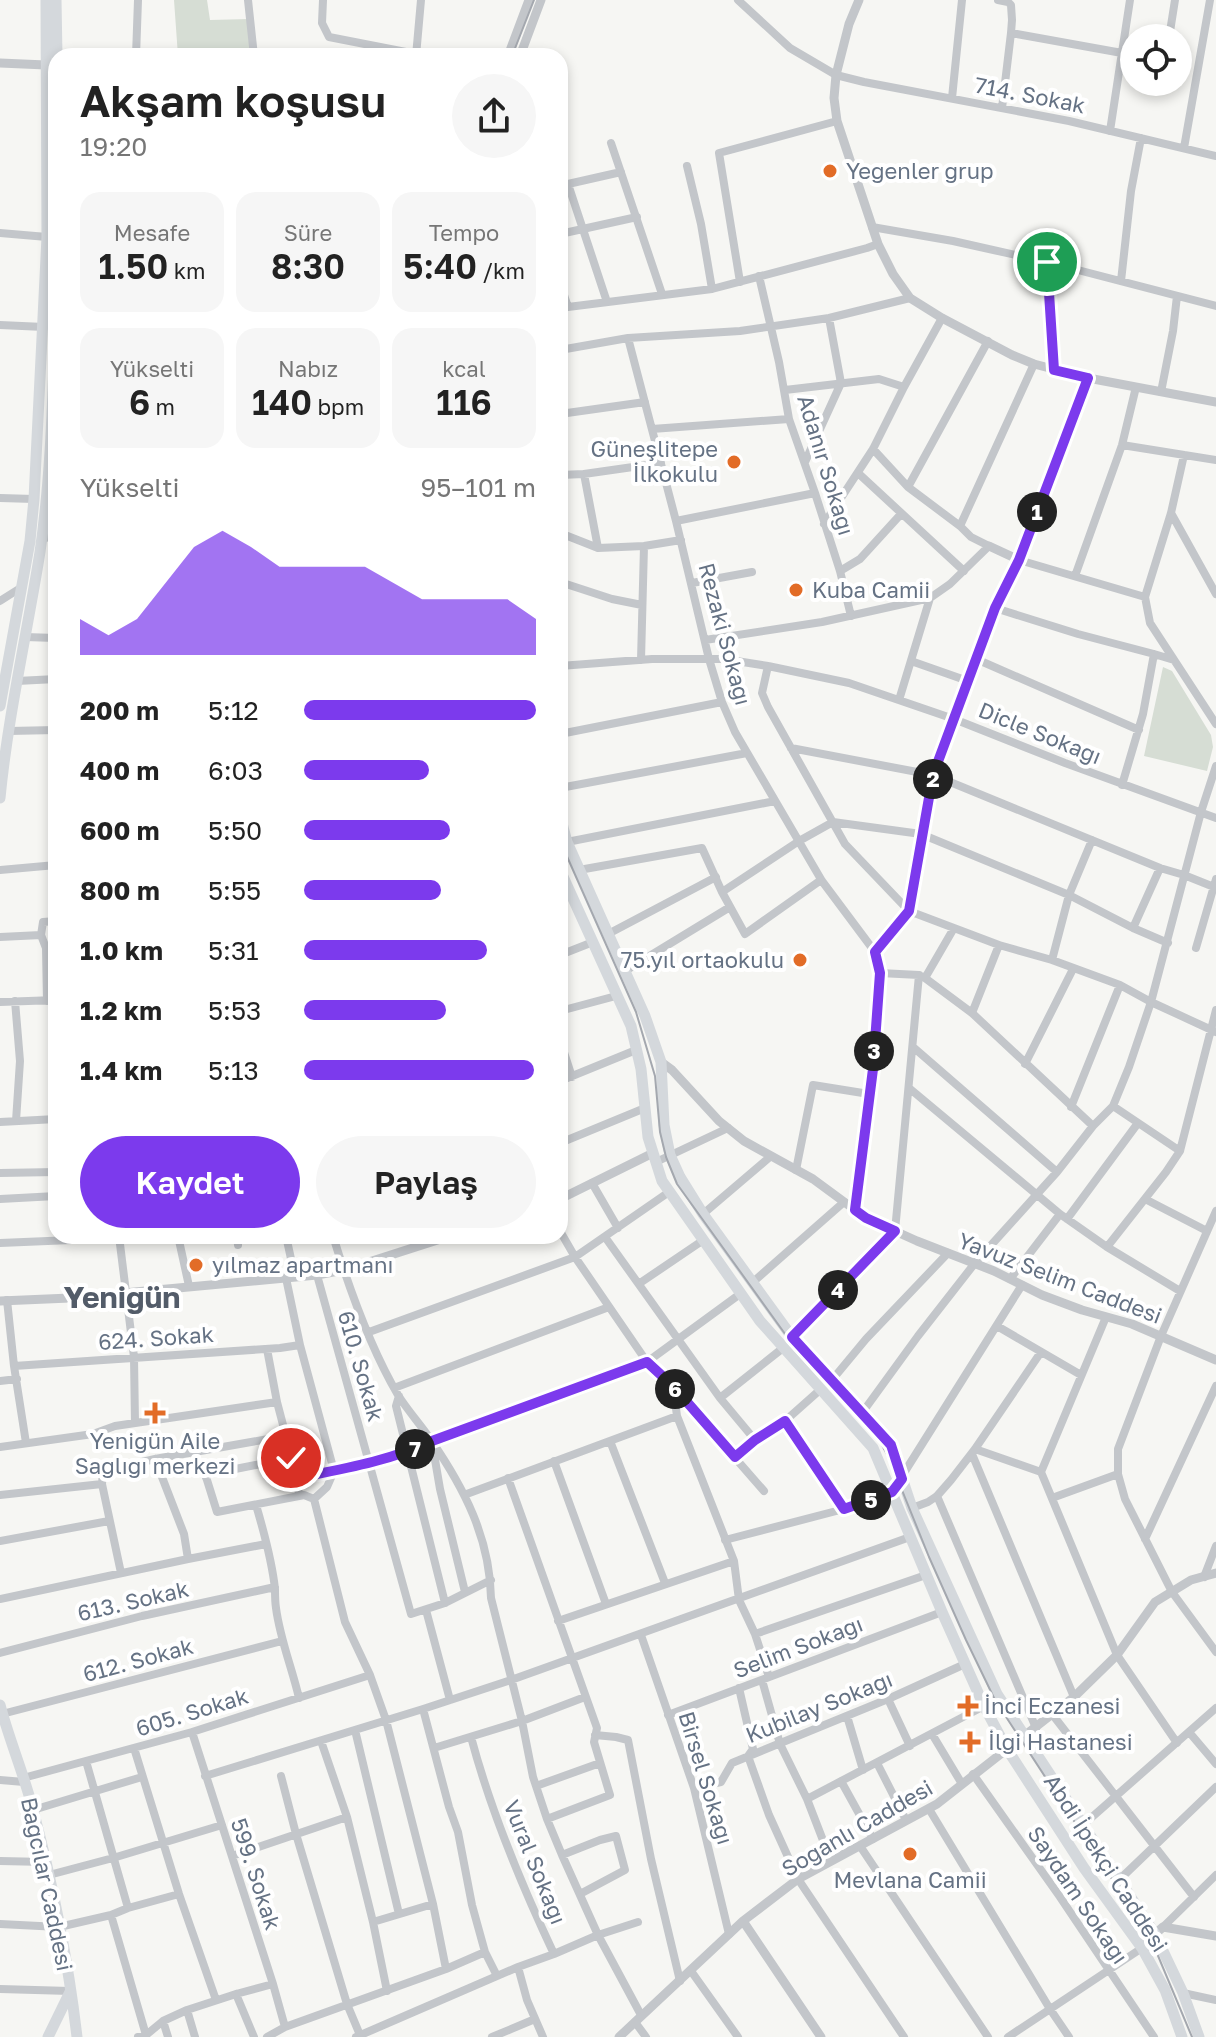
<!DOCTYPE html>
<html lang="tr">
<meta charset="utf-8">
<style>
:root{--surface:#fff;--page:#f6f6f6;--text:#222;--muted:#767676;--accent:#7c3aed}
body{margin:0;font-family:"Golos Text",sans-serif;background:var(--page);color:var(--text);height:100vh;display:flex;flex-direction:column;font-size:30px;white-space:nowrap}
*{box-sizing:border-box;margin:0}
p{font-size:26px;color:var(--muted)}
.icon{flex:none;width:44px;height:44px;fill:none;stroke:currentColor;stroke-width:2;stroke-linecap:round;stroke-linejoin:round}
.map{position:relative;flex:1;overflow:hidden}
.details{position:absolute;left:48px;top:48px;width:520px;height:1196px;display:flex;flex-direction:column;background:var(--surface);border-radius:24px;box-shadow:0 4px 12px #0003}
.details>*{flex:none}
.buttons{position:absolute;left:1120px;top:24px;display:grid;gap:16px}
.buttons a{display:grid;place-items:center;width:72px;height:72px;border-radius:50%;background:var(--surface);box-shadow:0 4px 12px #0003;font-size:40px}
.pin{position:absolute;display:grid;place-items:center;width:68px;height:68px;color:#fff;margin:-34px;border:4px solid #fff;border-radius:50%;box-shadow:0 2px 8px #0007}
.km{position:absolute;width:40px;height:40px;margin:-20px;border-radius:50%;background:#222;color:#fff;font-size:22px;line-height:40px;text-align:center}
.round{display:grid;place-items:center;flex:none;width:84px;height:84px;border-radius:42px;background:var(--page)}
.headline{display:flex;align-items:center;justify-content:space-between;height:136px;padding:0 32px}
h1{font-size:44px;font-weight:600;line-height:60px}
.figures{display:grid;grid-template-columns:repeat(3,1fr);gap:12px;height:136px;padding:8px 32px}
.figures div{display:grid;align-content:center;border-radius:20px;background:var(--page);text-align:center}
.figures b{font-size:34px;font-weight:600}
.figures small{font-size:22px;font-weight:400}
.figures p{font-size:22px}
.chart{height:224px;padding:16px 32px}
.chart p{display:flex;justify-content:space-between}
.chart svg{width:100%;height:144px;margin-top:8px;fill:var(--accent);opacity:.7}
.cta{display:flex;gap:16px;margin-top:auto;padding:16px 32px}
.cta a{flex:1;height:92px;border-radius:48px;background:var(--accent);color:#fff;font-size:32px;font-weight:600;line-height:92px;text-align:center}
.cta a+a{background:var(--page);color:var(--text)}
ul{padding:0 32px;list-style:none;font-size:26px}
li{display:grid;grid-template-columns:128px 96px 1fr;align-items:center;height:60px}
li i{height:20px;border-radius:10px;background:var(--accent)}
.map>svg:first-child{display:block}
.green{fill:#d6ddd4}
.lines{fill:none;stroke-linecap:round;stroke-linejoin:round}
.minor{stroke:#c3c6ca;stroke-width:8}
.tertiary{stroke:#c3c6ca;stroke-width:9}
.secondary{stroke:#d4d8dc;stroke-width:11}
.tram{stroke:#a4a8af;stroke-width:2}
.route-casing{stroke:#fff;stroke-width:16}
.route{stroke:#7c3aed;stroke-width:10}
.poi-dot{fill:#e26c27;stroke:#fff;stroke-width:3}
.labels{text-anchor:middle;stroke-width:8;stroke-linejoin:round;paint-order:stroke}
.street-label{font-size:22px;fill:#657284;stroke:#fff}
.poi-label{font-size:22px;fill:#657284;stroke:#fff;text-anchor:start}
.district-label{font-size:30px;font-weight:bold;fill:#535c69;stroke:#fff}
</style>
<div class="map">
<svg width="1216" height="2037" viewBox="0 0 1216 2037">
<rect width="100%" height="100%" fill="#f6f6f3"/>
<path class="green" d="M174,0H207L210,20L249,19L254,53L178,56Z
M1163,667L1172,671L1211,735L1213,747L1207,771L1144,756Z"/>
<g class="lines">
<path class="minor" d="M248,0L254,56
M323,0L322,23L329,37L416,54
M738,0L790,48L836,75L864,82L1069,121L1216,156
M998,0L1008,2L1011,5L1012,20L1011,33
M1169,38L1175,0
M136,56L138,0
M203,56L254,53
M292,56L302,54
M416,56L421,0
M952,98L962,0
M1002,108L1011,33L1122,53
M1110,131L1130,0
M611,143L662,294
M1184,148L1210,0
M687,166L701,224L712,289
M568,184L621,172
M560,185L568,184L607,302
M872,227L953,241L1047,262L1216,306
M0,233L47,237
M560,234L637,217
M1047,262L1054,370
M759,276L779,362L789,419L815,493L840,571L851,616
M1121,281L1131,191L1141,138
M740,282L719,153L837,121
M560,283L568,307
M560,308L712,289L867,248L878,244
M0,325L44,327
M628,338L676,521L709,659L722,702L735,732L822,881L875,952L880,973L873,1069L855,1210
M560,350L628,338L740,331L829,318L910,298
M785,390L879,379L904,387
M1161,392L1173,331L1177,296
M560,414L645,402
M652,429L789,419
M1122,445L1216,460
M1184,455L1171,513L1145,597L1150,623L1216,724
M805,462L841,383L829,318
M858,473L964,571
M584,474L598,548
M560,475L584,474L661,463
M908,487L988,341
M0,498L34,499
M1171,513L1216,594
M676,521L815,493
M824,524L873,449L904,387L942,318
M960,526L1034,364
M560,533L598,548L644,546L681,540
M41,538L56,537
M1019,560L1145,597
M840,571L860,559L901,514
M1075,576L1122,445L1136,387
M560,582L612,599L642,605
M692,583L752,572
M0,601L22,587
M995,608L1078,634L1154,654
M25,637L56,638
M705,640L822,622L930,598L950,584L989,546L971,537L960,526L908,487L873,449
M976,659L1139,730
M641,660L644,546
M911,661L968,681
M560,666L652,659H724L768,666L849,683L954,719L1065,763L1216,818
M768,666L762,693L768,707L845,844L909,911L999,945L1052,960L1120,985L1151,1002L1216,1032
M17,681L56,679
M899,700L930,598
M9,731L56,730
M560,734L722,702
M791,748L933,775L1160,868L1184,875L1214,887
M1122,785L1143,714L1154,654L1174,660
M560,788L747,753
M567,842L775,801
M0,870L56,865
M579,870L702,848L722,892L745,934L821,880
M722,892L799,841L833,822L921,834L1069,895L1133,928L1168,943
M1133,928L1160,868
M608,934L716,877
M0,937L41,935
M1196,948L1216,879
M875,952L901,923L909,911L933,775L995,608L1019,560L1088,378
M560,955L593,942
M1052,960L1069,895L1092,840
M625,971L730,907
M880,973L919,975L925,978L972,1013L1093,1126
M925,978L954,928
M15,1001L20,1061L16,1121
M47,1001L46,948L41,935L43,922L56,921
M0,1002L56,1000
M560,1011L616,996
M972,1013L999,945
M560,1040L572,1077
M913,1047L1057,1172
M1025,1064L1073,969
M560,1081L636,1050
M909,1088L1060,1214L1107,1247L1180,1291
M1113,1106L1180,1151
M1071,1107L1120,985
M0,1122L56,1119
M560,1143L645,1108
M656,1162L728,1128
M796,1170L813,1085L869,1094
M0,1173L56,1172
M592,1183L618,1228
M0,1199L56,1196
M1145,1199L1207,1231
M1216,1211L1161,1336L1118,1449V1474L1125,1499L1172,1592L1216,1652
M703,1214L771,1156
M1067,1219L1138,1123
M560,1231L575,1257L647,1362L673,1386L677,1416L734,1561L739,1600L755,1634L769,1677
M119,1236L134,1357L135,1423
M178,1236L189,1286
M237,1236L238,1245
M286,1236L295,1277
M333,1236C349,1288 371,1349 398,1395C408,1411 421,1425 431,1440C464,1488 490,1538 491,1598L522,1721L533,1777L547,1819L562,1855L598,1935L641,2015
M605,1237L720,1398L755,1440
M0,1243L119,1238
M1107,1247L1166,1172L1180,1151L1216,1010
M317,1275L411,1614L445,1603L491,1580
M286,1278L300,1345L334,1471L327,1487L314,1499
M1010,1279L1060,1214
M753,1282L844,1202
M640,1283L702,1241
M7,1300L14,1366L26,1443
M1106,1317L1041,1472L1117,1655L1177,1743
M997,1326L1081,1375
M369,1332L575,1257L669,1192
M792,1337L895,1231L919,975
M267,1349L277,1402L297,1478L299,1496
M14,1366L280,1348L300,1345
M832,1380L866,1339L948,1253
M0,1381L17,1379
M394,1388L609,1307
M675,1389L764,1491
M399,1396L396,1406L445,1603
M720,1398L783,1348
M862,1413L918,1336L975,1263L1057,1172L1093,1126L1113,1106L1129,1067L1151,1002L1201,812L1216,766
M785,1421L844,1509
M610,1441L665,1583
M0,1447L93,1434L115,1426L277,1402
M433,1448L440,1489L465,1592
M975,1449L1041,1472
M972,1454L1074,1697
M735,1457L755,1440L785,1421L821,1389
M291,1458L205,1475L207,1480L217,1512L299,1496L304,1495L314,1499L345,1622L370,1675L386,1720L433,1904L446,1969
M155,1459L184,1534L188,1559
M554,1461L606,1604
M297,1478L408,1453L432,1441L647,1362L740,1294
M508,1478L597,1728L594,1742L610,1795L547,1819
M0,1495L102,1484
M464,1495L677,1416
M937,1496L1036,1728
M1052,1498L1118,1474
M256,1505C264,1532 272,1561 275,1589C275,1595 275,1602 276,1608C280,1639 292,1668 299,1698
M912,1508L928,1502L937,1496L951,1480L975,1449L1041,1352
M1145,1539L1216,1386
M725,1540L844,1509L892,1492L1022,1285
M0,1541L109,1521
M121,1573L102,1484L103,1471L155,1459L285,1436
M1204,1577L1216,1546
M0,1599L188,1559L266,1544
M426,1610L450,1700
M558,1621L734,1561
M755,1634L926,1575
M641,1635L694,1788L729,1934
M0,1653L142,1616L275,1587
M762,1680L780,1744L807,1799L831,1861
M739,1688L753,1749L748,1756L769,1815L798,1879L904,2037
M888,1699L910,1746
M423,1709L449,1807L458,1832L472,1905L485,1952L497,1976
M2,1714L282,1641
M1052,1714L1194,1897
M668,1715L942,1612
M847,1716L863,1770
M355,1730L399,1914
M192,1732L273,1984L285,2027
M1189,1732L1216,1764
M932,1734L962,1784
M595,1735L616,1737L628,1740L651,1859L680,1981
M471,1737C491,1812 521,1884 554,1954L598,1935L638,1922
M321,1741L347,1817L373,1922L387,1991
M134,1748L179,1894L216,2000
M434,1748L522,1721L585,1697
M86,1761L128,1908
M877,1763L906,1820
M973,1774L1060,1897L1154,2037
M205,1776L423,1709L511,1680L910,1537
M281,1776L296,1834L347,2004L360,2035
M23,1778L192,1732L370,1675
M0,1780L24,1782
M841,1781L873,1839
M536,1786L600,1763
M694,1788L721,1782L732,1763L888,1699L965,1664
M807,1799L984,1706
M929,1809L1050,2009L1069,2037
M33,1810L142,1777
M1083,1825L1216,1708
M860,1846L988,2037
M562,1855L600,1840L616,1836L625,1870L580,1894
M232,1856L347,1817
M0,1861L46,1862
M49,1875L113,1858L222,1825
M1120,1879L1216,1787
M111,1915L146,2035
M373,1922L433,1904
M0,1924L59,1927L111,1915L128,1908L179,1894
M1163,1927L1216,1875
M518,1967L527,2000L543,2037
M691,1971L738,2037
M0,1989L70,1991
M1183,1993L1216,2000
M236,1994L254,2037
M187,2010L195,2037
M163,2021L168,2037
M635,2022L646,2037
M138,2037L146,2035L163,2021L187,2010L236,1994L273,1984
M267,2037L285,2027L446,1969L485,1952
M356,2037L518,1967L554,1954
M492,2037L535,2019
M1008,2037L1142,1948L1155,1934"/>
<path class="tertiary" d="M859,0L849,24L836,75L834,98L837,121L878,244L893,274L910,298L942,318L1012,355L1034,364L1088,378L1216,402
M508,56L529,0
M520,56L541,0
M0,63L46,65L56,62
M989,546L1019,560
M661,1062L672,1070L719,1121L744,1141L813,1179L866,1218L917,1241L994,1271L1042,1295L1082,1310L1132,1324L1216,1360
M560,1199L653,1153
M0,1301L70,1298L317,1275L344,1270L450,1236
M1024,1736L1074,1697L1117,1655L1155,1602L1191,1580L1216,1573
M743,1921L821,2037
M1155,1934L1163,1927L1216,1936
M619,2037L743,1921L798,1879L937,1804L1007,1749"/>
<path class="secondary" d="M56,0L57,56
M0,706L30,541L34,499L47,237L46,0
M0,798C8,715 27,634 40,552C52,470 53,386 56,304
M560,816L567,842L645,1016L661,1062L664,1125L670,1155L680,1177L703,1214L792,1337L891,1445L912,1508L997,1694L1155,1934L1183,1993L1199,2037
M560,870L631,1026L641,1069L648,1137L662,1181L760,1321L873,1448L942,1612L984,1706L1007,1749L1084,1868L1142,1948L1165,1990L1182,2037
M0,1705C9,1739 23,1772 32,1806C52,1881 68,1959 77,2037
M48,2037L70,1992"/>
<path class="tram" d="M512,56L534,0
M560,836L565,852L636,1012L655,1076L660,1132L666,1157L677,1184L788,1338L877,1436L889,1458L929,1557L966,1640L995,1700L1151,1939L1192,2037"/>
</g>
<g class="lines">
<g class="route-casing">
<path id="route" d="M291,1458L297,1478C342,1469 390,1461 432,1441L647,1362L673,1386L735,1457L755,1440L785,1421L844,1509L892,1492L902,1479L891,1445L792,1337L895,1231L866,1218L855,1210L873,1069L880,973L875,952L909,911L933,775L995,608L1019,560L1088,378L1054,370L1047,262"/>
</g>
<use href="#route" class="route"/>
</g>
<g class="poi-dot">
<circle cx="830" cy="171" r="8"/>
<circle cx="734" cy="462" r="8"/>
<circle cx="796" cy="590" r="8"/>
<circle cx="800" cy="960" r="8"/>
<circle cx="196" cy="1265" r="8"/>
<path d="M151 1401h8v8h8v8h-8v8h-8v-8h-8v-8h8z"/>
<path d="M964 1694h8v8h8v8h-8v8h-8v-8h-8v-8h8z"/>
<path d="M966 1730h8v8h8v8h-8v8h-8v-8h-8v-8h8z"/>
<circle cx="910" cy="1854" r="8"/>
</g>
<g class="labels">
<g class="street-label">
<text transform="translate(1030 95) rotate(11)" y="8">714. Sokak</text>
<text transform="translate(826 465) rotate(73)" y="8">Adanır Sokağı</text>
<text transform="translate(725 634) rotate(75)" y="8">Rezaki Sokağı</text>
<text transform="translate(1040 733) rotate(22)" y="8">Dicle Sokağı</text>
<text transform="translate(1060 1278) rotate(21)" y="8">Yavuz Selim Caddesi</text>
<text transform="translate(156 1338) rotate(-4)" y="8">624. Sokak</text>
<text transform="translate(361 1366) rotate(74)" y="8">610. Sokak</text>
<text transform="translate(133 1601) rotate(-13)" y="8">613. Sokak</text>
<text transform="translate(798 1647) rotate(-21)" y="8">Selim Sokağı</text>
<text transform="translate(138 1660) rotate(-15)" y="8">612. Sokak</text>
<text transform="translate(819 1707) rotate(-22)" y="8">Kubilay Sokağı</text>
<text transform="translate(192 1712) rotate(-17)" y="8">605. Sokak</text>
<text transform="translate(706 1778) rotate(73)" y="8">Birsel Sokağı</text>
<text transform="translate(857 1828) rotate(-30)" y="8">Soğanlı Caddesi</text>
<text transform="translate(535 1862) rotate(68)" y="8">Vural Sokağı</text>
<text transform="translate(1106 1863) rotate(57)" y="8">Abdi İpekçi Caddesi</text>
<text transform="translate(256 1874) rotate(72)" y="8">599. Sokak</text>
<text transform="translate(47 1884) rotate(78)" y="8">Bağcılar Caddesi</text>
<text transform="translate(1078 1895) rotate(56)" y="8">Saydam Sokağı</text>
</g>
<g class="poi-label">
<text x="846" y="179">Yegenler grup</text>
<text x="718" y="457" text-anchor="end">Güneşlitepe<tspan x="718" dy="25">İlkokulu</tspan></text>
<text x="812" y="598">Kuba Camii</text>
<text x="784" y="968" text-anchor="end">75.yıl ortaokulu</text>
<text x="212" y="1273">yılmaz apartmanı</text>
<text x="155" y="1449" text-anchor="middle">Yenigün Aile<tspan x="155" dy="25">Sağlığı merkezi</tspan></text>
<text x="984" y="1714">İnci Eczanesi</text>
<text x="988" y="1750">İlgi Hastanesi</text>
<text x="910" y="1888" text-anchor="middle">Mevlana Camii</text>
</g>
<g class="district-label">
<text x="122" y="1308">Yenigün</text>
</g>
</g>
</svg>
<div class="buttons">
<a><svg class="icon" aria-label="locate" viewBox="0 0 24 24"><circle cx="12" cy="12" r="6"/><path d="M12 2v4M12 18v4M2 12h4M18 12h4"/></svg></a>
</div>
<div class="pin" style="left:1047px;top:262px;background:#1e9e55"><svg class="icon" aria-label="arrive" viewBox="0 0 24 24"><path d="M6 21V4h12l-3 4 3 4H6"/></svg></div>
<div class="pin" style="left:291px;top:1458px;background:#d93025"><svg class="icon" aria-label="check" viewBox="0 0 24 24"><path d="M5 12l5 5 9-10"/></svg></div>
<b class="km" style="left:1037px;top:512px">1</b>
<b class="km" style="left:933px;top:779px">2</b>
<b class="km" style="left:874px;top:1051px">3</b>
<b class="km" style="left:838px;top:1290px">4</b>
<b class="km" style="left:871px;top:1500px">5</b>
<b class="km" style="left:675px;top:1389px">6</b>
<b class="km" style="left:415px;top:1449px">7</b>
<section class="details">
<div class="headline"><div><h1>Akşam koşusu</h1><p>19:20</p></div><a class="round"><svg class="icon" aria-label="share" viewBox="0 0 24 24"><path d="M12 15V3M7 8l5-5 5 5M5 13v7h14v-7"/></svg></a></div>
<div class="figures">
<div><p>Mesafe</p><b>1.50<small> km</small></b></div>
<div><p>Süre</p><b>8:30</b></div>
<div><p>Tempo</p><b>5:40<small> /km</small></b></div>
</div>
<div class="figures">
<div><p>Yükselti</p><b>6<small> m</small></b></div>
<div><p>Nabız</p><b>140<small> bpm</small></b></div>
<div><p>kcal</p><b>116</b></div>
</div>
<div class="chart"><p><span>Yükselti</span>95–101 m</p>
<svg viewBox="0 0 160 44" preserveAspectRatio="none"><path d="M0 44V33L10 38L20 33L30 22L40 11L50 6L60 11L70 17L80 17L90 17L100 17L110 22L120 27L130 27L140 27L150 27L160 33V44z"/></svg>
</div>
<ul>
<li><b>200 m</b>5:12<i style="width:100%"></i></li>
<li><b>400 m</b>6:03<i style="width:54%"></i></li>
<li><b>600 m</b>5:50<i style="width:63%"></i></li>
<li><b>800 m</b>5:55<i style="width:59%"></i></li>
<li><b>1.0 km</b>5:31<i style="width:79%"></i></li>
<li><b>1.2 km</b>5:53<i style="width:61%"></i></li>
<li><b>1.4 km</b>5:13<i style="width:99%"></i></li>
</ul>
<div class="cta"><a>Kaydet</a><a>Paylaş</a></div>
</section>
</div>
